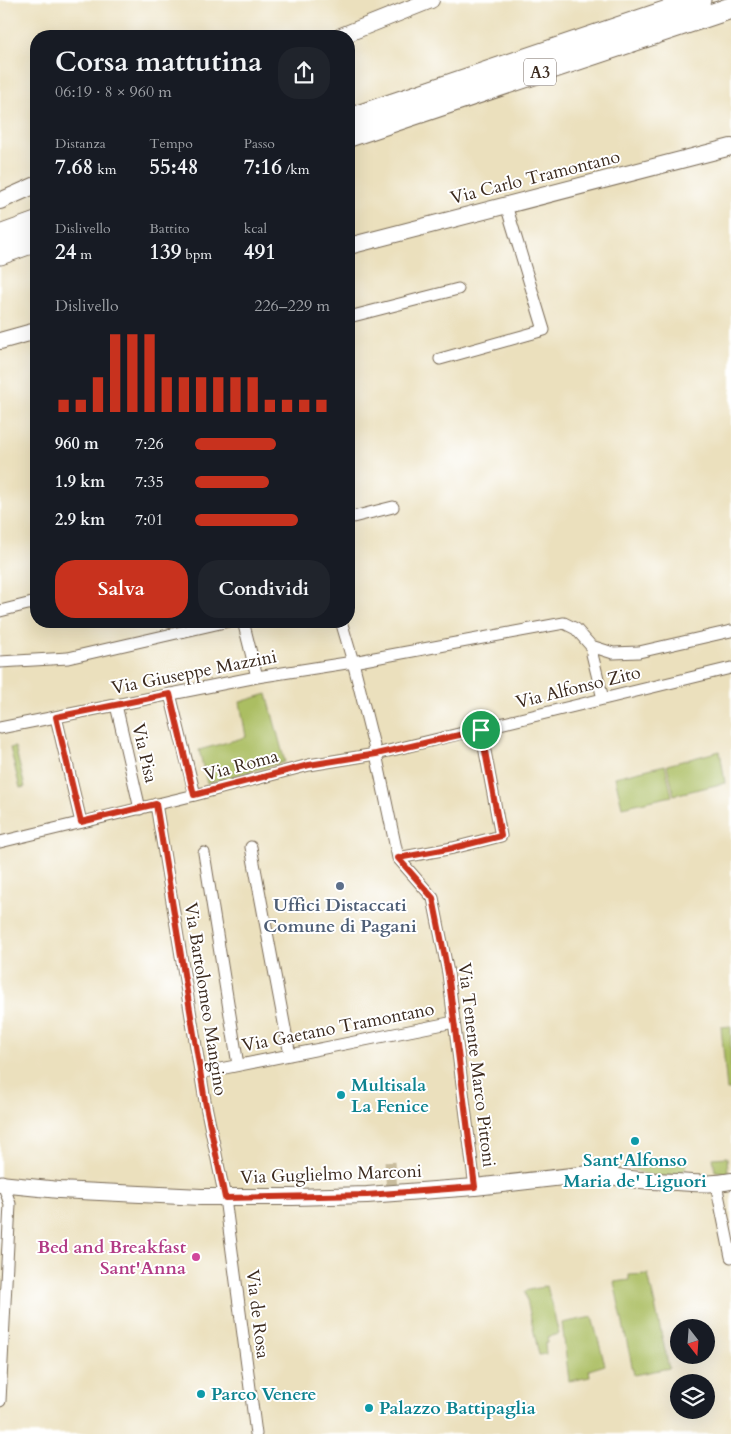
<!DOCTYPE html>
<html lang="it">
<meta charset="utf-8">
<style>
:root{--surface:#171b24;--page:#20242c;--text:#f1f3f6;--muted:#9ea1a6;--accent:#c8321e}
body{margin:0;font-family:Cardo,serif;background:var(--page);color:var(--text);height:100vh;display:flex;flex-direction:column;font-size:19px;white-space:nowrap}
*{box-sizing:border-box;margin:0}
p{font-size:16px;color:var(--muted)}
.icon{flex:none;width:28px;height:28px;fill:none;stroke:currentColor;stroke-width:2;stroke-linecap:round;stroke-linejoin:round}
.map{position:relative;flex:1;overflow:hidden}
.panel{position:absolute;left:30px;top:30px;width:325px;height:598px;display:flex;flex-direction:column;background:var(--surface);border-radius:20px;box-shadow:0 5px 20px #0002}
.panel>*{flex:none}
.needle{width:32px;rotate:163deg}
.fabs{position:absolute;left:670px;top:1319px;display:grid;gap:10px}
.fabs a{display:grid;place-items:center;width:45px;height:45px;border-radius:50%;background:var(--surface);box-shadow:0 5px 20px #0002;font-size:25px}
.pin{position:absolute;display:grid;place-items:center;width:42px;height:42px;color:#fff;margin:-21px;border:2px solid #fff;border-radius:50%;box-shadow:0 1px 5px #0007}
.round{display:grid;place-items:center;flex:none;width:52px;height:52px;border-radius:20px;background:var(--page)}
.head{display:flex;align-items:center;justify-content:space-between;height:85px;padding:0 25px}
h1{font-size:28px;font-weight:800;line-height:38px}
.metrics{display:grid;grid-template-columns:repeat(3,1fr);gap:8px;height:85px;padding:5px 25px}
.metrics div{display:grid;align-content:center}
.metrics b{font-size:21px;font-weight:800}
.metrics small{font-size:14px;font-weight:400}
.metrics p{font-size:14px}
.chart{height:140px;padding:10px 25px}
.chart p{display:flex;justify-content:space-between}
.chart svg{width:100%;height:90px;margin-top:5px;stroke:var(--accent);stroke-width:6}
.button{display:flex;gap:10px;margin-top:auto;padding:10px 25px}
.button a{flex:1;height:58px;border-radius:20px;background:var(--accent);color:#fff;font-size:20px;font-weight:800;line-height:58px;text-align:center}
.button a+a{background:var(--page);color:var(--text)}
ul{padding:0 25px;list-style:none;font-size:16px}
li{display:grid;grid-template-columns:80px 60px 1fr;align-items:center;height:38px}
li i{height:12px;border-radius:6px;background:var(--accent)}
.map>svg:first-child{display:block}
.green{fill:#abbe62;stroke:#737440}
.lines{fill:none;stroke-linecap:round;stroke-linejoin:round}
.street-tunnel{stroke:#c8bc9d;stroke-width:11;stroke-dasharray:11 5.5;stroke-linecap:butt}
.street-casing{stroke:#796a56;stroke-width:13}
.secondary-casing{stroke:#796a56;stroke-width:18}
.highway-casing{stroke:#796a56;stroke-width:23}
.street{stroke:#fff;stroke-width:11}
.secondary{stroke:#fff;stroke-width:16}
.highway{stroke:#fff;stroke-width:21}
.route-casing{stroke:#fff;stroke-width:10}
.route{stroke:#c8321e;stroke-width:6}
.service-dot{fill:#5c6f8a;stroke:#fff;stroke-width:2}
.culture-dot{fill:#0f9aa8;stroke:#fff;stroke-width:2}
.hotel-dot{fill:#d1479c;stroke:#fff;stroke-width:2}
.labels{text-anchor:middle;stroke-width:4;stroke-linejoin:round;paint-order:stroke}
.shield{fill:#fff;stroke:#766a62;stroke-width:1}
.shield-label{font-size:16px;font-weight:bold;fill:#3b2a1e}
.street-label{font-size:18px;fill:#3b2a1e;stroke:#fff}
.service-label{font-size:18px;font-weight:bold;fill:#4e5e75;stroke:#fff}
.culture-label{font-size:18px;font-weight:bold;fill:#0d838f;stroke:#fff;text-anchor:start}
.hotel-label{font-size:18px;font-weight:bold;fill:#b23c85;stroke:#fff;text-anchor:end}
</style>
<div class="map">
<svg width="731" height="1434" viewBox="0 0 731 1434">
<rect width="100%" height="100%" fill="#fff"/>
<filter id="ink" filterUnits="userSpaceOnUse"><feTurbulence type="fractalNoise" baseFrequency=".02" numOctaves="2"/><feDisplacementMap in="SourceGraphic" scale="10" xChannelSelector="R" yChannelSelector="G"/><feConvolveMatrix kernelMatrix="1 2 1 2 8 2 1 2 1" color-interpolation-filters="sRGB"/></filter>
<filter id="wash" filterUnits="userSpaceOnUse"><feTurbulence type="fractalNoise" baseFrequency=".0096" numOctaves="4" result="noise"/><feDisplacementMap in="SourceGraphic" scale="20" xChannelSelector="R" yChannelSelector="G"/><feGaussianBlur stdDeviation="1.12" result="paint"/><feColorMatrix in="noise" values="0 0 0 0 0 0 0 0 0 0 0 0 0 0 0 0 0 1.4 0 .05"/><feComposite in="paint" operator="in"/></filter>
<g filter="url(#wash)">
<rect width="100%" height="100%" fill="#ebe0bd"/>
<path class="green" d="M267,694L285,762L207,783L199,750L246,737L240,702Z
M15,747L25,787L20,788L10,748Z
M720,751L725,783L674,795L667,765Z
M665,765L672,796L622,807L615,777Z
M731,1026V1090H727L721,1027Z
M727,1157L728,1173L715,1171L713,1158Z
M683,1159H688C687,1163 686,1170 682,1173C674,1181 635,1174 628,1166L682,1162Z
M648,1274L669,1368L634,1375L614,1282L629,1280V1275Z
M547,1286L559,1334L547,1337L548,1342L545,1344L546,1354L539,1355L525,1291Z
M592,1317L605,1365L589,1370L590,1377L569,1381L562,1323Z"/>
</g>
<g filter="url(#ink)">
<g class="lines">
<path class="street-tunnel" d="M390,1162L392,1193"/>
<g class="street-casing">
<path id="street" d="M349,317L458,289
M440,359L544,330L506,205
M349,518L393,507
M0,611L36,602
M243,621L257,677
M341,621L353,662L376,754L398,858L433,898L448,973L475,1187
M594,647L592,654L603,699
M0,662L68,658L229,621
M170,694L195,795
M116,705L140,809
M56,717L81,822
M0,728L257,677L353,662L564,623L576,629L591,646L613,653L639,652L731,631
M156,804L205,1101L225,1198L256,1434
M0,842L195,795L309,765L376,754L731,668
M251,847L290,1055
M204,853L238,1065
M398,858L453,848L501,836L481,730
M200,1073L454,1022
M716,1184L731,1257
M0,1401L10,1204L2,1181"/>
</g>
<g class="secondary-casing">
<path id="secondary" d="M341,36L431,0
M0,201L36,185
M349,246L731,147
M0,341L36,331
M0,1184L59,1190L201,1197H293L367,1195L475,1187L598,1173C624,1180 650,1181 676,1182C695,1183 713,1185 731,1181"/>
</g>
<g class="highway-casing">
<path id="highway" d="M349,119L700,0
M349,136L731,8
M0,236L36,223
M0,254L36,241"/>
</g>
<use href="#street" class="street"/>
<use href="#secondary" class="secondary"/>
<use href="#highway" class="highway"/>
</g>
</g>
<g class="lines" filter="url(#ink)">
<g class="route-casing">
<path id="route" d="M170,694L194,795L309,765L376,754L481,730L501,836L453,848L398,858L433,898L448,973L475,1187L367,1195L225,1198L205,1101L156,804L81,822L56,717Z"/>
</g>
<use href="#route" class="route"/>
</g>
<circle class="service-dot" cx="340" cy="886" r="5"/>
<g class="culture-dot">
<circle cx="341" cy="1095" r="5"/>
<circle cx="635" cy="1141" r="5"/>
<circle cx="201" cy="1394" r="5"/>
<circle cx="369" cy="1408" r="5"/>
</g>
<circle class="hotel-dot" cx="196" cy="1257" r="5"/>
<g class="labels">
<rect class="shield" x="524" y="58.5" width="32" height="27" rx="4"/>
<g class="shield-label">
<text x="540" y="78">A3</text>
</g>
<g class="street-label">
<text transform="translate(535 177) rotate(-14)" y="6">Via Carlo Tramontano</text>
<text transform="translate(194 672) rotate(-11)" y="6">Via Giuseppe Mazzini</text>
<text transform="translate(578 687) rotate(-14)" y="6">Via Alfonso Zito</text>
<text transform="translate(145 753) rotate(77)" y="6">Via Pisa</text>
<text transform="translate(241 765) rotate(-15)" y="6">Via Roma</text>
<text transform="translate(206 999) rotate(81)" y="6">Via Bartolomeo Mangino</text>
<text transform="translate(338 1027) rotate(-11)" y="6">Via Gaetano Tramontano</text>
<text transform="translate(477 1065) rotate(83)" y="6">Via Tenente Marco Pittoni</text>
<text transform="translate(331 1174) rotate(-2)" y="6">Via Guglielmo Marconi</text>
<text transform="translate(258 1314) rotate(83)" y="6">Via de Rosa</text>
</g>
<g class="service-label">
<text x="340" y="911">Uffici Distaccati<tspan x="340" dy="21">Comune di Pagani</tspan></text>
</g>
<g class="culture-label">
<text x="351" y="1091">Multisala<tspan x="351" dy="21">La Fenice</tspan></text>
<text x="635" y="1166" text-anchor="middle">Sant'Alfonso<tspan x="635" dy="21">Maria de' Liguori</tspan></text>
<text x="211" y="1400">Parco Venere</text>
<text x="379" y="1414">Palazzo Battipaglia</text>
</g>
<g class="hotel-label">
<text x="186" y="1253">Bed and Breakfast<tspan x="186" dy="21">Sant'Anna</tspan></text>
</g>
</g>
</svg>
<div class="fabs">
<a><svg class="needle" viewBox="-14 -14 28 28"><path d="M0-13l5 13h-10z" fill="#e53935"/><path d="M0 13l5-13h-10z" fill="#9ea1a6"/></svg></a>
<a><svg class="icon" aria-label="layers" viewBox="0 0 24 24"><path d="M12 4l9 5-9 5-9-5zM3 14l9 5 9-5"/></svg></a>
</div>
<div class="pin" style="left:481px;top:730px;background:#1e9e55"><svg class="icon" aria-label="arrive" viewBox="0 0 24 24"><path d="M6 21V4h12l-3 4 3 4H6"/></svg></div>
<section class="panel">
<div class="head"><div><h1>Corsa mattutina</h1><p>06:19 · 8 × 960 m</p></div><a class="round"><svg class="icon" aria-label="share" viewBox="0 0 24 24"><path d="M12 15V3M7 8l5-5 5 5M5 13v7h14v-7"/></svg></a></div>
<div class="metrics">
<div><p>Distanza</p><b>7.68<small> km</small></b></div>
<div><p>Tempo</p><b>55:48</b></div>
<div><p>Passo</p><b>7:16<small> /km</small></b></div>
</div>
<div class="metrics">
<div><p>Dislivello</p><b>24<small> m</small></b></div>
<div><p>Battito</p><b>139<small> bpm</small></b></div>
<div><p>kcal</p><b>491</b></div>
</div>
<div class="chart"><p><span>Dislivello</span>226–229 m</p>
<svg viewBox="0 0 160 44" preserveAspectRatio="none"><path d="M5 44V38M15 44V38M25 44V27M35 44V6M45 44V6M55 44V6M65 44V27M75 44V27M85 44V27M95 44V27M105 44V27M115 44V27M125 44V38M135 44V38M145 44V38M155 44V38"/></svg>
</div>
<ul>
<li><b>960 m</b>7:26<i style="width:60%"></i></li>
<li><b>1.9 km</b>7:35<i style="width:55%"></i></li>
<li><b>2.9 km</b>7:01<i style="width:76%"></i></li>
</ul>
<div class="button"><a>Salva</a><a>Condividi</a></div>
</section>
</div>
